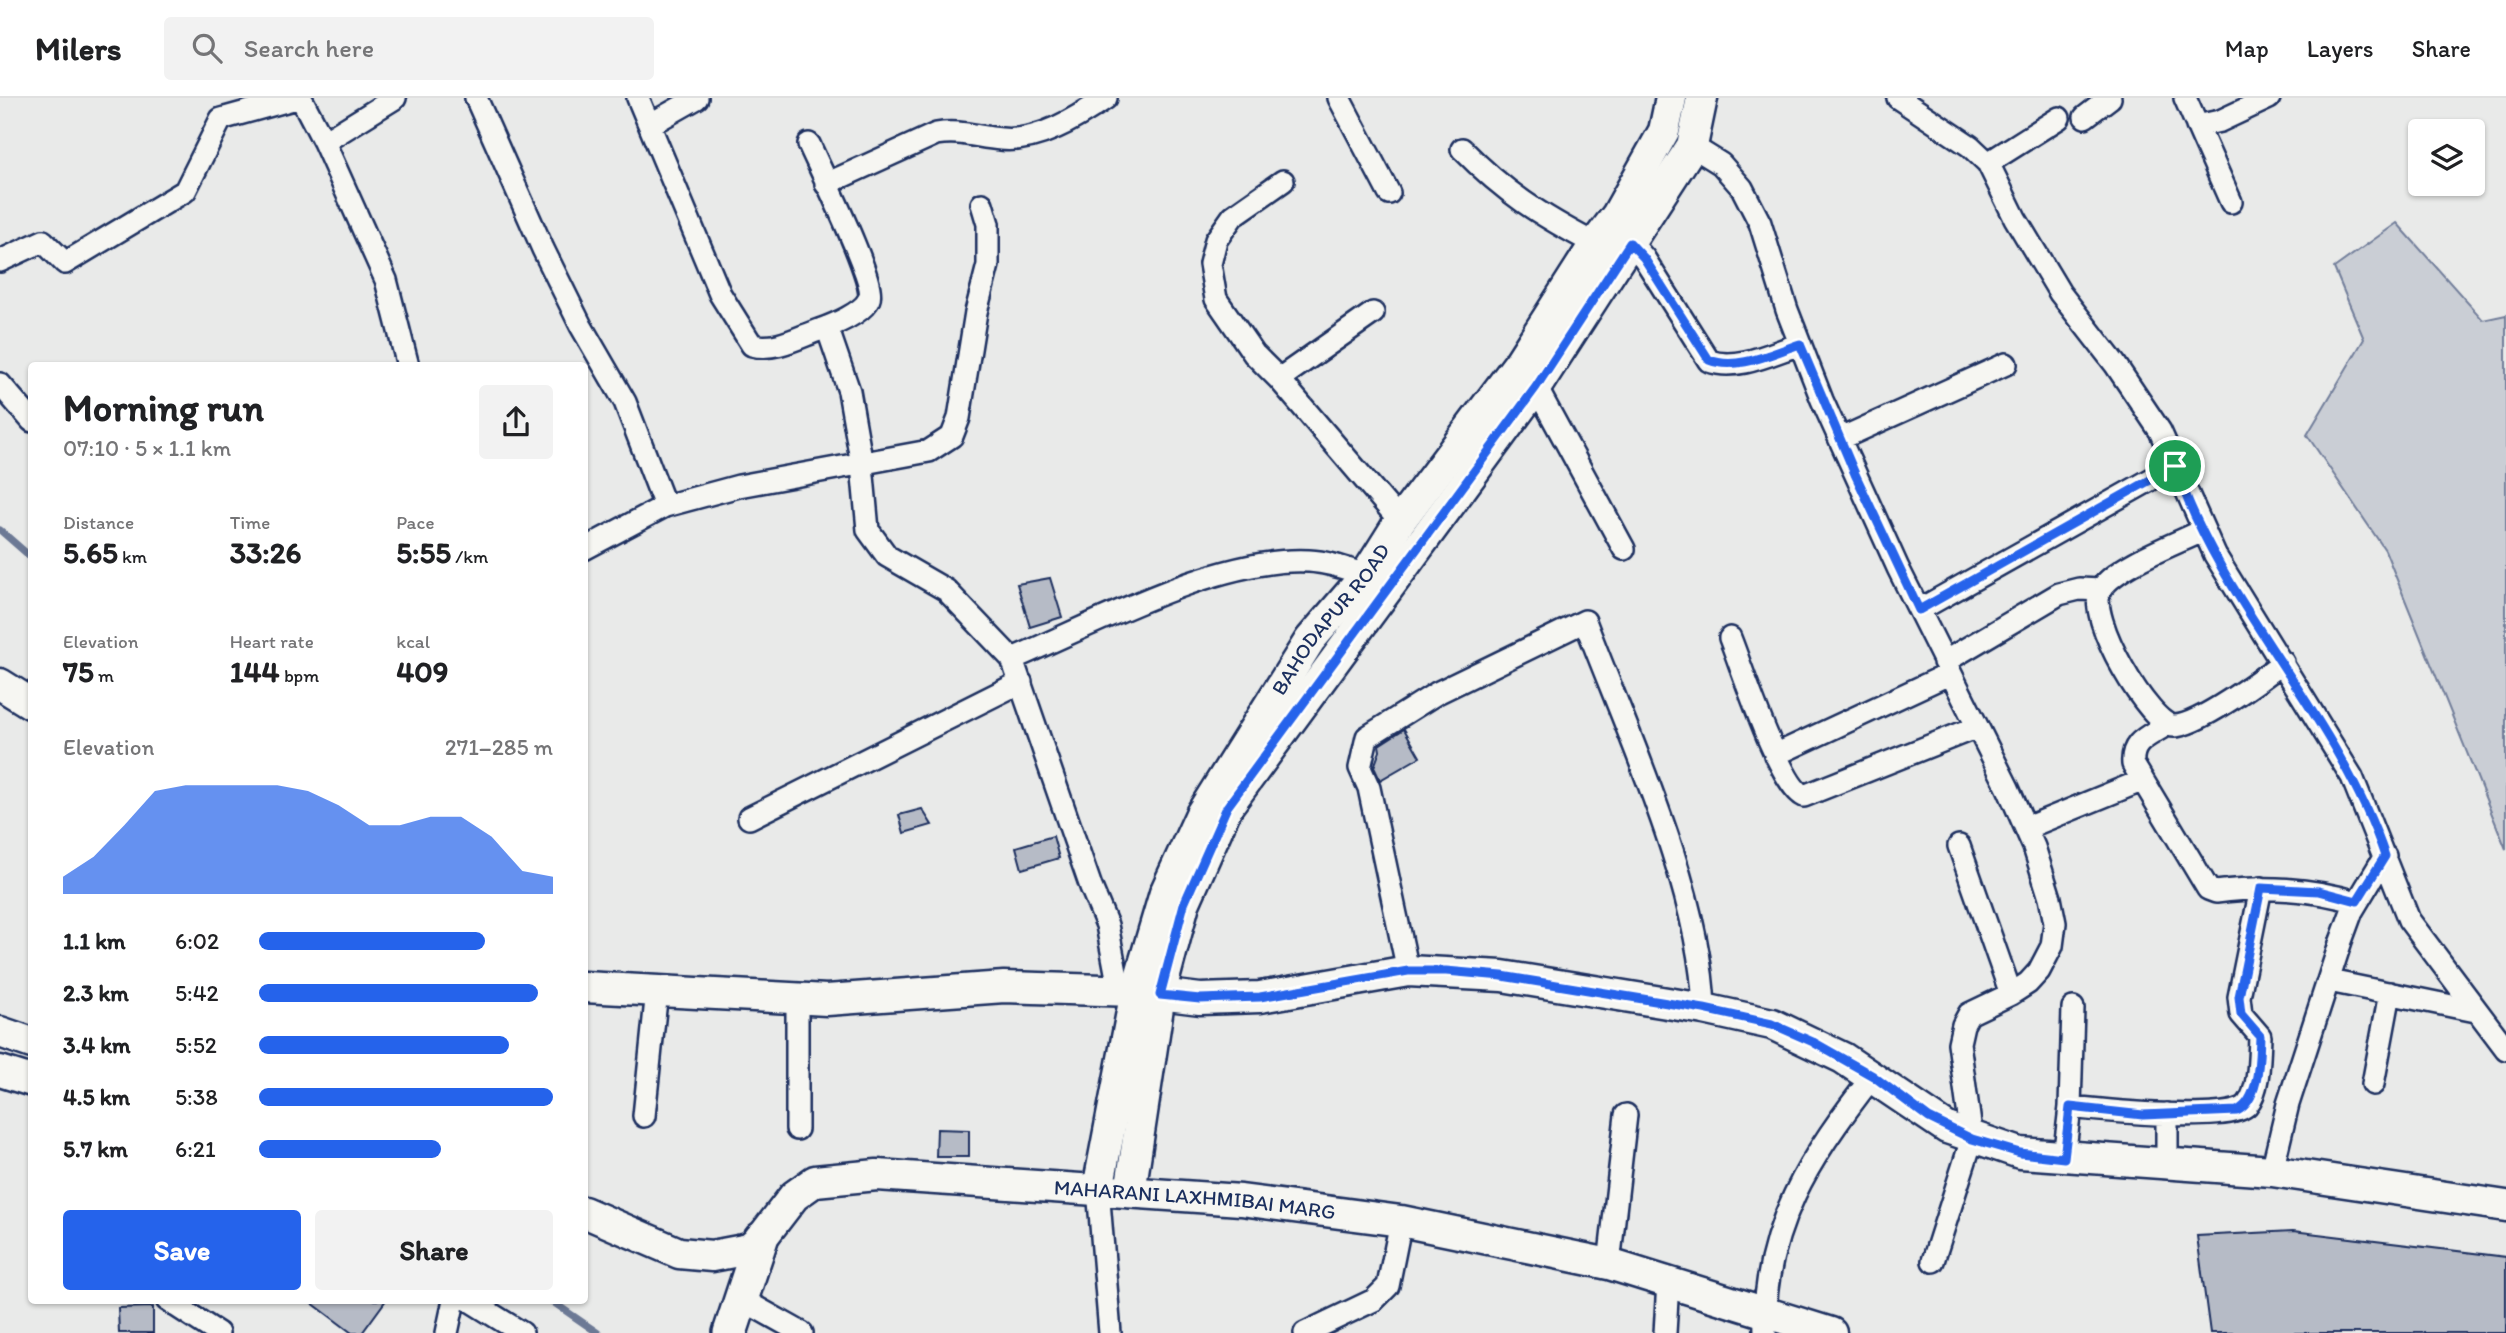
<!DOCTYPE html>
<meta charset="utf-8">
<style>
:root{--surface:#fff;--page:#f2f2f2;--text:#202124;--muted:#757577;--line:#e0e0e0;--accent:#2563eb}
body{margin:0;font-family:Itim,sans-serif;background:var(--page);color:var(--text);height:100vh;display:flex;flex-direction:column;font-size:26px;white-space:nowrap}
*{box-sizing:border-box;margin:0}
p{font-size:23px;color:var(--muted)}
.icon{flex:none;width:38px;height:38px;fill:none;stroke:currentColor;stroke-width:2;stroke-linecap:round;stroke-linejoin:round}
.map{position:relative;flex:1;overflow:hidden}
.details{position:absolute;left:28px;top:264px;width:560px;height:942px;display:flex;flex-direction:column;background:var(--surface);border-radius:7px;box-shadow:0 2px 5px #0004}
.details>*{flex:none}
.buttons{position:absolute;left:2408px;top:21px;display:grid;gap:14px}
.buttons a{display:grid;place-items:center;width:77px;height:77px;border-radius:7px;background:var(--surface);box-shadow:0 2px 5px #0004;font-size:35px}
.pin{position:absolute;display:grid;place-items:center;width:60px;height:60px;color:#fff;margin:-30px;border:4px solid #fff;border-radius:50%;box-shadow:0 2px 7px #0007}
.round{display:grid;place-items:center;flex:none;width:74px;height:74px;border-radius:7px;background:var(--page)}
.summary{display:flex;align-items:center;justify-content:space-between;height:119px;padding:0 35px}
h1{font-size:38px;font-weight:700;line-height:52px}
.stats{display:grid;grid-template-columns:repeat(3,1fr);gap:10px;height:119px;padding:7px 35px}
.stats div{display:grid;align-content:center}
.stats b{font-size:30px;font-weight:700}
.stats small{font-size:19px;font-weight:400}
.stats p{font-size:19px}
.chart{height:196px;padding:14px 35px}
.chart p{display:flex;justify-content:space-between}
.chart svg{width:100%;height:126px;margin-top:7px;fill:var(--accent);opacity:.7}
.cta{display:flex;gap:14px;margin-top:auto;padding:14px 35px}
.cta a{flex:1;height:80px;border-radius:7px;background:var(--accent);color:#fff;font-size:28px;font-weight:700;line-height:80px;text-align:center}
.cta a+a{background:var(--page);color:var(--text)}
ul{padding:0 35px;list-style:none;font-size:23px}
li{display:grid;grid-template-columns:112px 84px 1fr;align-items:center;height:52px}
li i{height:18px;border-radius:9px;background:var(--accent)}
header{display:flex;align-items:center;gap:42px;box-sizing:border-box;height:98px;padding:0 35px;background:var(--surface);border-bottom:2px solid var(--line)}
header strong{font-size:33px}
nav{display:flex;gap:38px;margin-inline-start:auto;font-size:24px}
.search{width:490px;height:63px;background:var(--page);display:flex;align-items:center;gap:18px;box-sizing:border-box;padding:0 24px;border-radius:7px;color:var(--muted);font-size:26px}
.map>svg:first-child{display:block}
.green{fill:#caced5;stroke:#727e9a;stroke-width:2}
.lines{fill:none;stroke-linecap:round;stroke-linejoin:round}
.stream{stroke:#6c7995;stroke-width:7}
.building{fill:#b6bbc6;stroke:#1b2f5e;stroke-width:2}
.street-casing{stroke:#1b2f5e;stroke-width:26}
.secondary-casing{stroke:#1b2f5e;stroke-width:35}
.primary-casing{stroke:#1b2f5e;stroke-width:38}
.street{stroke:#f6f6f2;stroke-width:21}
.secondary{stroke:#f6f6f2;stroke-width:30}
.primary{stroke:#f6f6f2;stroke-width:33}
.route-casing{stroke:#fff;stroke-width:14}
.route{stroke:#2563eb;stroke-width:9}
.labels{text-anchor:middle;stroke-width:5;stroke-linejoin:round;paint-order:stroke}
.street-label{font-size:21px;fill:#1b2f5e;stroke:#f6f6f2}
</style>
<header>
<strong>Milers</strong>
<div class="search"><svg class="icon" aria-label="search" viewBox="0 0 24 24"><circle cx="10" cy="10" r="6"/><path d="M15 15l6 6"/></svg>Search here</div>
<nav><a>Map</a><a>Layers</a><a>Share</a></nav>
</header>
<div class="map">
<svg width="2506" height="1235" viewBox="0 0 2506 1235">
<rect width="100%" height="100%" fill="#e9eae9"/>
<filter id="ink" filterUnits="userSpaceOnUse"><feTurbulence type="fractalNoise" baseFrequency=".0143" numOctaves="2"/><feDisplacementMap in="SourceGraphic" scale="14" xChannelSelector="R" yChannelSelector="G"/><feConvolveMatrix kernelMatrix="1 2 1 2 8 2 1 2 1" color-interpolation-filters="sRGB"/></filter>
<g filter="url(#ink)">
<path class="green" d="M2397,125L2483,222L2506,217V751L2385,452L2307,337L2364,241L2334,170Z"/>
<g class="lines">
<path class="stream" d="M0,432L32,460
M550,1202L598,1235"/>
</g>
<path class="building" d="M1050,480L1062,519L1030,529L1017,486Z
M1404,631L1420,659L1380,682L1374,669L1380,653L1379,647Z
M922,711L932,727L904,735L899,717Z
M1053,738L1059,760L1022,771L1016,749Z
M937,1031L969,1032V1059H936Z
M2293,1133L2506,1159V1235H2210L2197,1138Z
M308,1202H386L362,1235H352Z
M153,1209V1235H119L118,1210Z"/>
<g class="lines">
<g class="street-casing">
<path id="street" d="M301,0L324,44L386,182L408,268
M476,0L543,151L581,228L625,304L665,408
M638,0L720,196L752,247C775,253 797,240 819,232C833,227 863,215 869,201C877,185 819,69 809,46
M1339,0L1389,95
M1898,0L1970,48L1988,65L2015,120L2060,195L2115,266L2160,333L2215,457L2352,679L2409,822L2506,951
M2185,0L2231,104
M2085,19L2110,0
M651,26L697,0
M2197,28L2220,23L2269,0
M324,44L395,0
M1692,48L1721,66L1742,90L1760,125L1787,212L1822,302L1898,470L2008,690L2034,749L2050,800L2055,825L2052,848L2039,873L2028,885L2011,896L1969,916L1963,927L1959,945L1972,1041L1933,1163
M1462,51C1505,95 1540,117 1595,146
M1988,65L2059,20
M1283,83L1233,118L1216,142L1210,166L1216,201L1254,256L1279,281L1400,423
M826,86L936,36C960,32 977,39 1001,41C1037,45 1077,20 1106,0
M1631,145L1644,160L1709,263C1738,273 1772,255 1800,246
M0,163L43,143L65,165L185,93L221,21L297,0
M827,229L849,293L862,367L868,432L887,458L946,492L1012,561L1091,789L1107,827L1119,890
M1279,281L1373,215
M0,286L32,323
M1536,289L1624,451
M1840,341L2006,266
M2202,433C2176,446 2117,467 2101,491C2084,517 2151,629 2174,628C2198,628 2263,580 2283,564
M584,451L665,408L739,388L929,353L952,338L959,320L976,214L988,167V126L982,106
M1919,512L2175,368
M1730,540C1742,570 1780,688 1804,698L1977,629
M1012,561C1095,526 1219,458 1309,463C1329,464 1347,471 1366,477
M1944,564L2059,496L2079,491L2101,492
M2166,627C2148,639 2131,643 2133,666L2208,791L2216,794C2265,788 2309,790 2357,804
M1775,657L1949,576
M749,720L1021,584
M2026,730L2141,683
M1959,748L2011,896
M1408,873L1369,690L1360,670L1367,639L1437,595L1585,523C1628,637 1700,789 1704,911
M2329,883L2476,913
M797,901V1031
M2373,986L2390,895
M2070,1009C2099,1012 2230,1026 2247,1007C2260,992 2259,957 2260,938L2241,916L2239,899L2261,790
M2167,1016V1066
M644,1018L657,892
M2064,1060L2070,1009L2073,910
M2272,1073L2288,1006L2341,843L2352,813L2385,758
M1098,1091L1110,1235
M1609,1166L1626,1017
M741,1201L802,1235
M167,1202L218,1235
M469,1202L522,1235
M447,1235L454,1202
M1305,1235L1374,1202L1388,1188L1401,1123
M1665,1235L1668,1184
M1765,1235C1762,1131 1811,1056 1873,978"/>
</g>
<g class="secondary-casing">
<g id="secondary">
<path d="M0,586L32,606"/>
<path d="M584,889L827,902L1004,889L1136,893"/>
<path d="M1160,896L1200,901L1260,899L1408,873L1502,878L1704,911L1772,926L1843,960L1947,1030L2020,1055L2272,1073L2506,1108"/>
<path d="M0,934L32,945"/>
<path d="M0,973L32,983"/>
<path id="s1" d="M1098,1091L1136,893L1165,795L1201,716L1310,542L1366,477L1400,423L1519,265L1595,146L1617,117L1664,33L1671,0"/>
<path d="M1130,1094L1160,896L1184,806L1227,709L1536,289L1692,48L1702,0"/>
<path id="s2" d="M584,1114L679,1155L712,1158L749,1151L761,1141L794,1098L815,1083L877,1077L1241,1102L1401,1123L1609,1166L1831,1235"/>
</g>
</g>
<g class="primary-casing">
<path id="primary" d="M730,1235L761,1141"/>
</g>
<use href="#street" class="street"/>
<use href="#secondary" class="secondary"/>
<use href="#primary" class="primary"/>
</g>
</g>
<g class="lines" filter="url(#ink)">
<g class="route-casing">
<path id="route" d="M1630,145L1644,160L1709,262C1738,273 1772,255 1800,246L1855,376L1919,512L2175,368C2222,509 2337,616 2385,758L2357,803L2319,793L2261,790L2239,899L2241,916L2260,938C2259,960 2260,1002 2237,1013L2143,1017L2070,1009L2064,1060L2020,1055L1972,1041L1929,1020L1873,978L1813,944L1772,926L1704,911L1502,878L1446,873H1408L1260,899L1200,901L1160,897L1184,806L1227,709L1536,289Z"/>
</g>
<use href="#route" class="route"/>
</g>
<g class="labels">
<g class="street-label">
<text dy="7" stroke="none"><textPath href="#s1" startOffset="625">BAHODAPUR ROAD</textPath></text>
<text dy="7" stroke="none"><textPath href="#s2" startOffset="651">MAHARANI LAXHMIBAI MARG</textPath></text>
</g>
</g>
</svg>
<div class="buttons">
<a><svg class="icon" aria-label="layers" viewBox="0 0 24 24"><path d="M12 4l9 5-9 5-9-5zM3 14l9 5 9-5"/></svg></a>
</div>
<div class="pin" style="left:2175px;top:368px;background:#1e9e55"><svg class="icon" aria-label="arrive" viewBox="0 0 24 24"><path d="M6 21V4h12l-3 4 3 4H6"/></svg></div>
<section class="details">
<div class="summary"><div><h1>Morning run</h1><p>07:10 · 5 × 1.1 km</p></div><a class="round"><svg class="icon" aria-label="share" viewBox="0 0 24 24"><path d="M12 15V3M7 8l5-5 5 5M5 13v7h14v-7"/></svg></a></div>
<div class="stats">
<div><p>Distance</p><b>5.65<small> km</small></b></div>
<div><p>Time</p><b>33:26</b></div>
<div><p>Pace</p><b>5:55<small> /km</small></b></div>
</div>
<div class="stats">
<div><p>Elevation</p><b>75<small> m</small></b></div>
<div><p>Heart rate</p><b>144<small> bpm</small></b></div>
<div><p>kcal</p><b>409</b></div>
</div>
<div class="chart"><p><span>Elevation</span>271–285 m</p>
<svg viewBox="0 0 160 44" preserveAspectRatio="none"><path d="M0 44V38L10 31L20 20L30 8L40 6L50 6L60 6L70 6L80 8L90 13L100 20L110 20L120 17L130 17L140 24L150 36L160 38V44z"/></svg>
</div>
<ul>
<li><b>1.1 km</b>6:02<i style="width:77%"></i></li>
<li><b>2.3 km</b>5:42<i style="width:95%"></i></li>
<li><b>3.4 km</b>5:52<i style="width:85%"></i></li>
<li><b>4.5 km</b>5:38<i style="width:100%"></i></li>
<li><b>5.7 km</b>6:21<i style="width:62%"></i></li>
</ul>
<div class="cta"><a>Save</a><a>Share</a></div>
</section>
</div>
